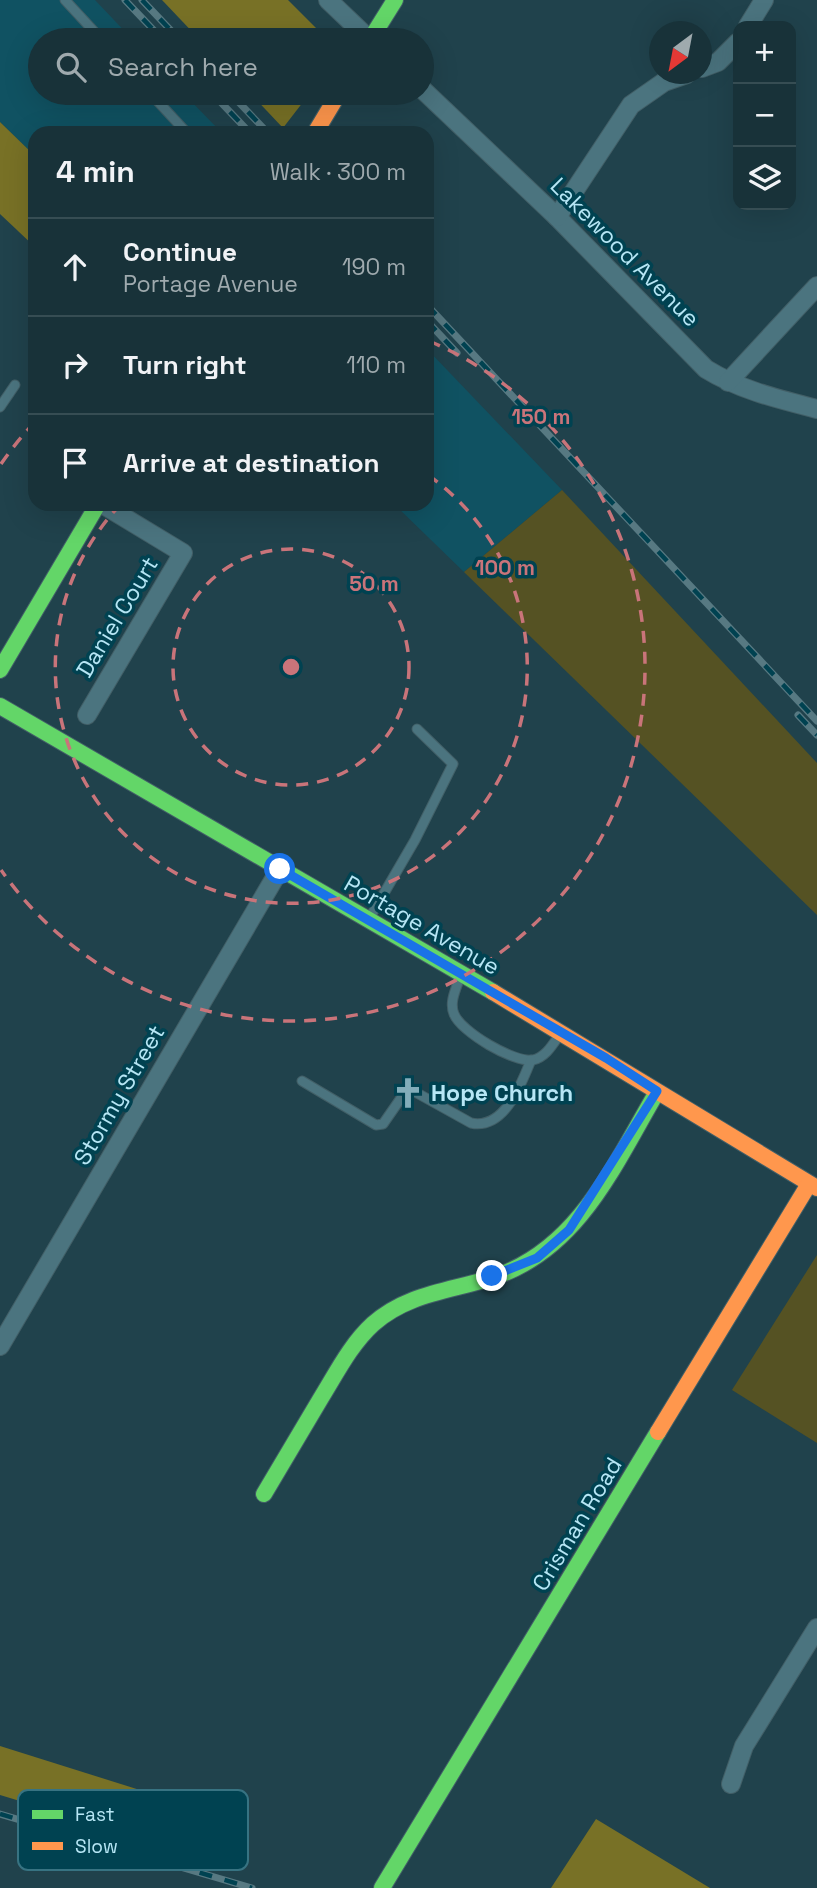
<!DOCTYPE html>
<meta charset="utf-8">
<style>
:root{--surface:#183239;--page:#253e44;--text:#f1f3f6;--muted:#9faaae;--line:#364d53}
body{margin:0;font-family:"Space Grotesk",sans-serif;background:var(--page);color:var(--text)}
.controls{position:absolute;right:21px;top:21px;display:grid;overflow:hidden;border-radius:14px;box-shadow:0 7px 28px #0002}
.controls button{width:63px;height:63px;display:grid;place-items:center;padding:0;border:0;border-bottom:2px solid var(--line);background:var(--surface);color:var(--text);font:35px sans-serif}
.compass{position:absolute;left:649px;top:21px;width:63px;height:63px;border-radius:50%;background:var(--surface);box-shadow:0 7px 28px #0002;rotate:212deg}
.stop{position:absolute;width:21px;height:21px;margin:-16px;border:5px solid #1a73e8;border-radius:50%;background:#fff}
.stop.end{background:#1a73e8;border-color:#fff;box-shadow:0 2px 7px #0008}
.list{margin:0;padding:0;list-style:none}
h2{display:flex;justify-content:space-between;align-items:center;height:91px;margin:0;padding:0 28px;font-size:30px}
h2 small{font-size:23px;font-weight:400;color:var(--muted)}
.list li{display:grid;grid-template-columns:46px 1fr auto;gap:21px;align-items:center;box-sizing:border-box;height:98px;padding:0 28px;border-top:2px solid var(--line)}
.list b{display:block;font-size:26px;white-space:nowrap}
.list p{margin:0;font-size:23px;white-space:nowrap;color:var(--muted)}
.list em{font-size:23px;font-style:normal;color:var(--muted)}
.icon{flex:none;width:38px;height:38px;fill:none;stroke:currentColor;stroke-width:2;stroke-linecap:round;stroke-linejoin:round}
.map{position:relative;flex:none;width:817px;height:1888px;overflow:hidden}
.search{position:absolute;background:var(--surface);box-shadow:0 7px 28px #0002;left:28px;top:28px;width:406px;height:77px;display:flex;align-items:center;gap:18px;box-sizing:border-box;padding:0 24px;border-radius:38px;color:var(--muted);font-size:26px}
.panel{position:absolute;background:var(--surface);box-shadow:0 7px 28px #0002;left:28px;top:126px;width:406px;height:385px;border-radius:21px}
.map>svg:first-child{display:block}
</style>
<div class="map">
<svg width="817" height="1888" viewBox="0 0 817 1888">
<rect width="100%" height="100%" fill="#20424c"/>
<g fill="#105262">
<path d="M0,0h95l38,40h-93v53h143l39,40h-187v23l-35,-34z"/>
<path d="M427,349l135,141 -98,82 -70,-68h33z"/>
</g>
<g fill="#555223">
<path d="M562,490l255,273v152l-353,-343z"/>
<path d="M817,1255v188l-85,-53z"/>
</g>
<g fill="#787126">
<path d="M162,0h126l40,40h-128z"/>
<path d="M250,93h60l-27,35z"/>
<path d="M0,122l35,34v91l-35,-33z"/>
<path d="M0,1746l213,67 -24,39 -189,-57z"/>
<path d="M596,1819l114,69h-159z"/>
</g>
<g fill="none" stroke-linecap="round" stroke-linejoin="round">
<defs>
<g id="lane">
<path d="M65,0l37,40"/>
<path d="M150,93l37,40"/>
<path d="M0,407l15,-22"/>
<path d="M369,919l46,-79 38,-76 -36,-35"/>
<path d="M460,977c-4,12 -11,25 -6,37 7,18 60,49 79,46 13,-3 20,-16 27,-26"/>
<path d="M302,1081l74,44 7,-1 25,-36 63,35c33,7 50,-38 60,-63"/>
</g>
<g id="street">
<path d="M328,0l42,40"/>
<path d="M748,26l16,-26"/>
<path d="M702,68l16,-6 20,-20"/>
<path d="M422,89l135,128 149,152c34,21 72,30 111,40"/>
<path d="M557,217l74,-112 33,-23 23,-8"/>
<path d="M728,382l89,-96"/>
<path d="M87,715l96,-162 -81,-49"/>
<path d="M0,1346l280,-477"/>
<path d="M731,1784l13,-38 73,-118"/>
</g>
<g id="fast">
<path d="M370,40l25,-40"/>
<path d="M0,670l98,-166"/>
<path d="M0,706l493,286"/>
<path d="M264,1494c19,-32 38,-64 57,-96 16,-26 30,-54 52,-74 36,-32 81,-33 124,-48 83,-29 118,-113 160,-184"/>
<path d="M382,1888l276,-456"/>
</g>
<g id="slow">
<path d="M315,133l24,-40"/>
<path d="M493,992l324,196"/>
<path d="M658,1432l151,-248"/>
</g>
</defs>
<use href="#lane" stroke="#425f67" stroke-width="11"/>
<use href="#street" stroke="#425f67" stroke-width="20"/>
<use href="#fast" stroke="#425f67" stroke-width="18"/>
<use href="#slow" stroke="#425f67" stroke-width="18"/>
<use href="#lane" stroke="#4b747f" stroke-width="9"/>
<use href="#street" stroke="#4b747f" stroke-width="18"/>
<use href="#fast" stroke="#63d668" stroke-width="16"/>
<use href="#slow" stroke="#ff974d" stroke-width="16"/>
<defs>
<g id="rail">
<path d="M125,0l38,40"/>
<path d="M142,0l38,40"/>
<path d="M212,93l38,40"/>
<path d="M230,93l38,40"/>
<path d="M427,305l390,416"/>
<path d="M427,321l30,32"/>
<path d="M798,715l19,20"/>
<path d="M0,1814l252,74"/>
</g>
</defs>
<use href="#rail" stroke="#577982" stroke-width="7"/>
<use href="#rail" stroke="#004251" stroke-width="4.5" stroke-dasharray="13" stroke-linecap="butt"/>
</g>
<g fill="none" stroke-linecap="round" stroke-linejoin="round">
<path stroke="#1a73e8" stroke-width="9" d="M280,869l326,189 51,33 -88,139 -32,28 -45,18"/>
</g>
<g fill="none" stroke="#c9747a" stroke-width="3.5" stroke-dasharray="12 9">
<circle cx="291" cy="667" r="118"/>
<path d="M428 475A236 236 0 1 1 120 505"/>
<path d="M1 464A354 354 0 0 1 34 423M429 341A354 354 0 1 1 1 870"/>
</g>
<defs>
<symbol id="church-bare" viewBox="-9 -9 18 18"><path d="M-1.2-6h2.4v3.5h3.3v2.4h-3.3V6h-2.4V-.1h-3.3v-2.4h3.3Z" fill="#82adba" stroke="#004251" stroke-width="2.5" paint-order="stroke"/></symbol>
</defs>
<g fill-rule="evenodd">
<use href="#church-bare" x="386" y="1071" width="44" height="44"/>
</g>
<g text-anchor="middle" dominant-baseline="central" stroke-width="7" stroke-linejoin="round" paint-order="stroke">
<g font-size="23" fill="#b6e6f5" stroke="#004251">
<text transform="translate(625 252) rotate(45)">Lakewood Avenue</text>
<text transform="translate(117 617) rotate(-59)">Daniel Court</text>
<text transform="translate(422 925) rotate(30)">Portage Avenue</text>
<text transform="translate(119 1095) rotate(-60)">Stormy Street</text>
<text transform="translate(577 1524) rotate(-59)">Crisman Road</text>
</g>
<g font-size="23" font-weight="bold" fill="#b6e6f5" stroke="#004251" text-anchor="start">
<text x="431" y="1093">Hope Church</text>
</g>
</g>
<rect x="18" y="1790" width="230" height="80" rx="10" fill="#004251" stroke="#377382" stroke-width="2"/>
<rect x="32" y="1810" width="31" height="9" fill="#63d668"/>
<rect x="32" y="1842" width="31" height="8" fill="#ff974d"/>
<g font-size="19" fill="#b6e6f5">
<text x="75" y="1821">Fast</text>
<text x="75" y="1853">Slow</text>
</g>
<circle cx="291" cy="667" r="10" fill="#c9747a" stroke="#004251" stroke-width="3.5"/>
<g font-size="21" text-anchor="middle" font-weight="bold" fill="#c9747a" stroke="#004251" stroke-width="7" stroke-linejoin="round" paint-order="stroke">
<text x="541" y="424">150 m</text>
<text x="505" y="575">100 m</text>
<text x="374" y="591">50 m</text>
</g>
</svg>
<div class="controls">
<button>+</button>
<button>−</button>
<button><svg class="icon" aria-label="layers" viewBox="0 0 24 24"><path d="M12 4l9 5-9 5-9-5zM3 14l9 5 9-5"/></svg></button>
</div>
<svg class="compass" viewBox="-18 -18 36 36"><path d="M0-13l5 13h-10z" fill="#e53935"/><path d="M0 13l5-13h-10z" fill="#9faaae"/></svg>
<div class="stop" style="left:280px;top:869px"></div>
<div class="stop end" style="left:492px;top:1276px"></div>
<div class="search"><svg class="icon" aria-label="search" viewBox="0 0 24 24"><circle cx="10" cy="10" r="6"/><path d="M15 15l6 6"/></svg>Search here</div>
<section class="panel">
<h2>4 min<small>Walk · 300 m</small></h2>
<ul class="list">
<li><svg class="icon" aria-label="ahead" viewBox="0 0 24 24"><path d="M12 20V5M6 11l6-6 6 6"/></svg><div><b>Continue</b><p>Portage Avenue</p></div><em>190 m</em></li>
<li><svg class="icon" aria-label="right" viewBox="0 0 24 24"><path d="M7 20v-9h11M14 6l5 5-5 5"/></svg><div><b>Turn right</b></div><em>110 m</em></li>
<li><svg class="icon" aria-label="arrive" viewBox="0 0 24 24"><path d="M6 21V4h12l-3 4 3 4H6"/></svg><div><b>Arrive at destination</b></div></li>
</ul>
</section>
</div>
